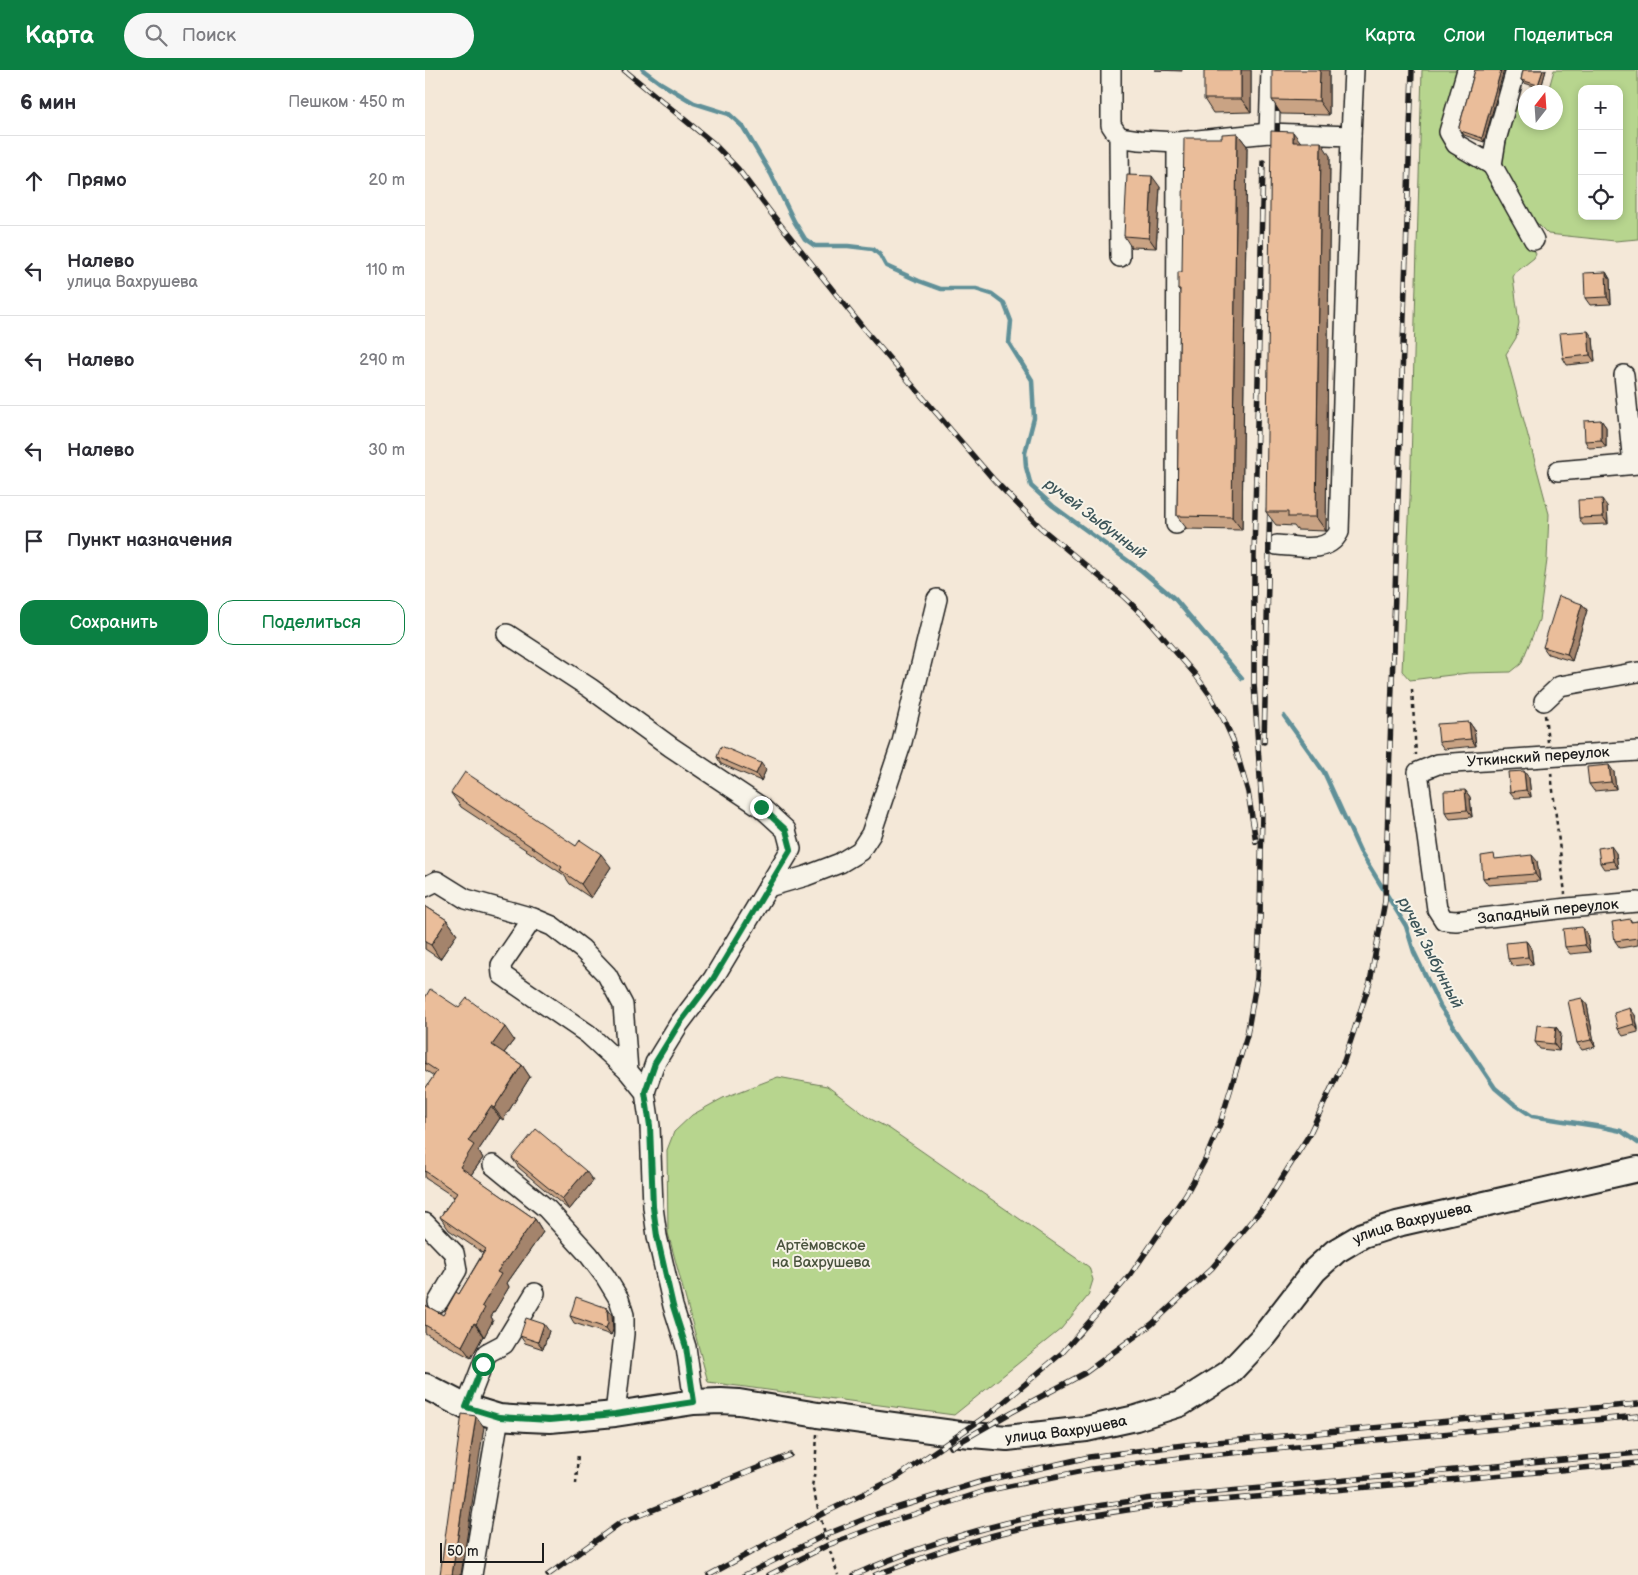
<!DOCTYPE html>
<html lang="ru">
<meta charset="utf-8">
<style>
:root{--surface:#fff;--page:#f7f7f7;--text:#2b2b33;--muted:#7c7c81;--line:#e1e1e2;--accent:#0b8043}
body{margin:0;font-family:"Balsamiq Sans",sans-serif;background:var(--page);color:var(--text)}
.controls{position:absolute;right:15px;top:15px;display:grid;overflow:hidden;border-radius:10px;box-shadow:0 2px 8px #0003}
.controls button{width:45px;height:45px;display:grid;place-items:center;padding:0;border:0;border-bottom:1px solid var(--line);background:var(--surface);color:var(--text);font:25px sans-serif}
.compass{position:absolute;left:1093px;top:15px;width:45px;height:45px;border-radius:50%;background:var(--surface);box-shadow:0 2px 8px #0003;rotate:17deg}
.scale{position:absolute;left:15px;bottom:12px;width:104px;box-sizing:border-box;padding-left:5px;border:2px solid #1c1c1c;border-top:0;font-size:14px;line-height:18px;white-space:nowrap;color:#1c1c1c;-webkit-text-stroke:4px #f7f3e8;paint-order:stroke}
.stop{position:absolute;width:15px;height:15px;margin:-11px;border:4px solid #0b8043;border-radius:50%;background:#fff}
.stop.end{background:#0b8043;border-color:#fff;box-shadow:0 1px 5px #0008}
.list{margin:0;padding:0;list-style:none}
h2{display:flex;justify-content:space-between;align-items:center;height:65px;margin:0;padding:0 20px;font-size:21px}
h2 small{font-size:16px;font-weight:400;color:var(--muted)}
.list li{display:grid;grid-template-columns:32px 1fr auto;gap:15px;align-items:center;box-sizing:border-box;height:90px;padding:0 20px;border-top:1px solid var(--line)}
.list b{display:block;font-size:19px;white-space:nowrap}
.list p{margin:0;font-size:16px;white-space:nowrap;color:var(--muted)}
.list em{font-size:16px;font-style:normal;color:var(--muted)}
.actions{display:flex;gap:10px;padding:15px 20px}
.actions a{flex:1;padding:11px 0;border:1px solid var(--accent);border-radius:15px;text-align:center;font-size:18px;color:var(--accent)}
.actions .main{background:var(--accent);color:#fff}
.icon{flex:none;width:28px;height:28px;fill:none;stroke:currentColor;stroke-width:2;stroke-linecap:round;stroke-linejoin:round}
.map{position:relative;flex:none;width:1213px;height:1505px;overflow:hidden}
header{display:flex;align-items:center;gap:30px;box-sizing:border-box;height:70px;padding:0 25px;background:var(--accent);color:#fff}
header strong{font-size:24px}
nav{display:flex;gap:28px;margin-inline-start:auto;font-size:18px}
.search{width:350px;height:45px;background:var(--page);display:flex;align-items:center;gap:12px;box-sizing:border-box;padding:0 18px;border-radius:28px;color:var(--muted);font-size:19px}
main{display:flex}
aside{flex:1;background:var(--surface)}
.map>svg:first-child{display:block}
</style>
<header>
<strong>Карта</strong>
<div class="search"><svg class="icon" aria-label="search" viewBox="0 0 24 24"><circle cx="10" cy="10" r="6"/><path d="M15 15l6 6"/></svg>Поиск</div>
<nav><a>Карта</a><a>Слои</a><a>Поделиться</a></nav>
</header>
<main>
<aside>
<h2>6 мин<small>Пешком · 450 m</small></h2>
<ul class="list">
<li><svg class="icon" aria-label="ahead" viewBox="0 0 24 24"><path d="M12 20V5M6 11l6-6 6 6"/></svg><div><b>Прямо</b></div><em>20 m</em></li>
<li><svg class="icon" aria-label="left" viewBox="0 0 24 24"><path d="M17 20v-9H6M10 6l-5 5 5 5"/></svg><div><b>Налево</b><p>улица Вахрушева</p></div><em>110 m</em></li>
<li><svg class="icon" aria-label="left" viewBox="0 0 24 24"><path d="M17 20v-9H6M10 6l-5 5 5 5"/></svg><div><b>Налево</b></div><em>290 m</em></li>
<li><svg class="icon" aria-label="left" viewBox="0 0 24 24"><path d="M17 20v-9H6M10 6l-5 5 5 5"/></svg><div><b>Налево</b></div><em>30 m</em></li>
<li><svg class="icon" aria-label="arrive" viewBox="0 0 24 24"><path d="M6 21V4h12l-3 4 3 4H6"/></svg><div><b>Пункт назначения</b></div></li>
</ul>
<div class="actions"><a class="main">Сохранить</a><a>Поделиться</a></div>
</aside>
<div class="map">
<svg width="1213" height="1505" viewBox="0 0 1213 1505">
<rect width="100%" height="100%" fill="#f4e8d8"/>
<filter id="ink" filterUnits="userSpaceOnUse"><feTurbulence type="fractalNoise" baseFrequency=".02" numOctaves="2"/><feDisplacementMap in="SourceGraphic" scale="10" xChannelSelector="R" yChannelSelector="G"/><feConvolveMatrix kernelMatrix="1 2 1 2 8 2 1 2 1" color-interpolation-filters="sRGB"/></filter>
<g filter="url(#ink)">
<g fill="#b7d58e" stroke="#6a7855" fill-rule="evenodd">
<path d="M997,0h37l-16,51 64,78 29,55 -2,4 -19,15 -2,4 6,46 -3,15 -10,16 43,160 -2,46 -8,60 -18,44 -10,8 -43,1 -58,7 -8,-9 8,-173z"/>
<path d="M1129,0h84v169l-23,2 -67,-7 -17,-17 -18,-30 -11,-25 11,-54 12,-6v20h30v-30h-11l5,-4zM1157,19h37v127h-37z"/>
<path d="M353,1007l49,9 42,32 21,11 199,138 4,13 -5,16 -27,33 -107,86 -246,-33 -40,-149 -1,-83 7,-18 18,-17 31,-17z"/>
</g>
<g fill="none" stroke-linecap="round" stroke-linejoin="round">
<g stroke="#609098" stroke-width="4.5">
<path d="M218,0l16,12 35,21 35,11 14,13 28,47 23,47 11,18 10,7h33l25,3 7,6 6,11 33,15 22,8h35l16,5 12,9 7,18 -2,22 23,37 2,38 -9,35 1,14 5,19 22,20 89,65 33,28 67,79"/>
<path d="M859,646l40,56 36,79 46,75 8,26 26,54 55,82 19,16 18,12 70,11 19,4 17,12"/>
</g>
<defs>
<g id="minor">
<path d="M686,0v55l8,12 1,120"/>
<path d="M1042,0l-18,62 7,12 36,21 4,-25 20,-70"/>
<path d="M844,63l2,-63"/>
<path d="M926,66l3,-66"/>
<path d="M694,67l20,3 38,2 92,-9 82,3 -12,396c-12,23 -41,14 -62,13"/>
<path d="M1067,95l42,75"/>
<path d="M1199,305l9,89"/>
<path d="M1133,401l80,-7"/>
<path d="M751,454l1,-382"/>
<path d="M82,564l83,54 81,59 90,60 25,23 5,19 -78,130 -34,45 -24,39 -10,29"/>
<path d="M1119,631l16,-15 78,-14"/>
<path id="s1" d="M1213,681l-200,13 -20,8 19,137 7,11 12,1 111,-13 71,-6"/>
<path d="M0,817l12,-6 29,18 67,19 19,8 30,23 25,26 16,30 5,66 17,21 5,34 3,81 4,29 16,70 13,41 8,55"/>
<path d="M343,817l38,-11 34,-13 20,-12 11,-17 31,-92 35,-143"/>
<path d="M108,848l-32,47 1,10 86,59 40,37"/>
<path d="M68,1095l54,44 42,46 16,21 14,23 5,16v19l-9,80"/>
<path d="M0,1153l29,30 3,17 -19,32"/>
<path d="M41,1337l21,-54 17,-9 31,-51"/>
<path d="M47,1505l27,-158"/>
</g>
<g id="major">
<path id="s2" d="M0,1316l41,21 33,10 28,2 23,1 65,-6 79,-12 27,-1 18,1 79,13 142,19 47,4 79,-9 50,-11 44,-14 49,-31 34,-36 52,-67 21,-19 27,-16 34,-11 241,-55"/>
</g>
</defs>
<use href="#minor" stroke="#1c1c1c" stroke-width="22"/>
<use href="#major" stroke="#1c1c1c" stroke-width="28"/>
<g stroke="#1c1c1c" stroke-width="2.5" stroke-dasharray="4 4" stroke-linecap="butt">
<path d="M987,619l4,66"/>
<path d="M1120,645l3,27"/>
<path d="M1126,703l14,121"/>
<path d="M392,1364l-2,37 -3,15 16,59 10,30"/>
<path d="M151,1414l2,-31"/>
</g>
<use href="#minor" stroke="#f7f3e8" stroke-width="19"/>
<use href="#major" stroke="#f7f3e8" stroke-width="24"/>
<defs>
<g id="rail">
<path d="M199,0l89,73 25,26 33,44 93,116 130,151 47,48 83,69 23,22 47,54 16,22 14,25 9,20 15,52 8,50"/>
<path d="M852,75l1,-75"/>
<path d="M839,672l6,-240"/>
<path d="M526,1377l61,-35 73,-39 67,-49 60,-56 53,-63 44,-70 35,-74 26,-79 15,-81 27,-831"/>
<path d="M123,1505l72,-52 170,-68"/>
<path d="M284,1505l111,-60 76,-37 96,-66 71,-60 68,-78 55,-80 19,-34 15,-36 27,-89 10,-57 3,-61 2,-108 -8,-126v-126l9,-395"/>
<path d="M320,1505l80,-40 52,-21 106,-33 106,-24 95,-12 454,-41"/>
<path d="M344,1505l59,-30 53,-20 104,-34 107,-22 96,-12 450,-41"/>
<path d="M429,1505c49,-22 100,-39 152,-52 48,-12 98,-18 147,-25l485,-45"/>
<path d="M450,1505c44,-16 89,-33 135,-44 48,-11 96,-18 144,-25l484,-43"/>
</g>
</defs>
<use href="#rail" stroke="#1c1c1c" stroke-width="5.5"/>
<use href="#rail" stroke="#f7f3e8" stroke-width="4" stroke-dasharray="11" stroke-linecap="butt"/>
</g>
<g fill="#c9a384" stroke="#1c1c1c">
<path d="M730,0h27v1z"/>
<path d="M826,0v42l-38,1 -9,-14z"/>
<path d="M904,0v45l-48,-1 -9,-14z"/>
<path d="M1050,0l9,72 -20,-7 -5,-8z"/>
<path d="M1098,0h23l-5,18 -17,-5 -3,-3z"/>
<path d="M812,63l10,13 -5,384 -55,-1 -10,-13 3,-225 -2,-2 4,-17 40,-134z"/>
<path d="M875,72l30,14 -4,375 -29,-1 -3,-4 -18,-1 -10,-13z"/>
<path d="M735,117l-4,61 -25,-1 -7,-11z"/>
<path d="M1181,202l4,7 1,25 -21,1 -5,-7z"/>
<path d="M1168,268l2,24 -28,3 -4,-7z"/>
<path d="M1176,350l5,7v20l-17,1 -4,-7z"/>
<path d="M1182,436l1,18 -25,1 -4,-7z"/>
<path d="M1157,534l5,6 -15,51 -24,-7 -5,-7z"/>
<path d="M1044,652l5,7 2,17 -32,3 -5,-7z"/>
<path d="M292,687l49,13 -5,11 -40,-17z"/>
<path d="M1189,702l2,17 -22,2 -5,-7z"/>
<path d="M1104,708l2,19 -16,1 -5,-6z"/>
<path d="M1040,720l5,7 2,20 -22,2 -5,-7z"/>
<path d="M26,723l125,53 35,21 -20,31 -21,-14 -6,-9 -103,-68z"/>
<path d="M1191,783l2,15 -14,1 -4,-6z"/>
<path d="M1072,789l40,2 3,20 -52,4 -5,-7z"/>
<path d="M0,836l22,14 10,14 -17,25 -15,-10z"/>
<path d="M1205,849l2,3 6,-1v24l-18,3 -5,-7z"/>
<path d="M1162,864l3,18 -20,2 -5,-7z"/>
<path d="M1101,871l5,7 2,16 -20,2 -5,-7z"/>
<path d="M0,928l89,42 -10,13 18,12 8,12 -27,43 -3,-2 -22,33 5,7 -12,17 64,44 8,13 -36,51 2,4 -18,30 2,3 -9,17 -1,-1 -12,22 -46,-25v-28l18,10 16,-21 24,-41 -34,-23 -9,-13 14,-20 -29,-19v-89l9,-13 -9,-6z"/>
<path d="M1162,935l8,42 -13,3 -5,-7z"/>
<path d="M1210,945l3,12v5l-15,4 -5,-7z"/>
<path d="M1131,957l5,7 -2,17 -19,-2 -5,-7z"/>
<path d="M87,1088l81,23 -24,29 -50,-42z"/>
<path d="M182,1238l5,7 1,15 -2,5 -37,-12 -4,-7z"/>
<path d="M124,1261l-6,18 -18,-6 -5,-7z"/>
</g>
<g fill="#a4846c" stroke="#1c1c1c">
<path d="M816,0h10v42l-10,-13z"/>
<path d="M895,0h9v45l-10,-14z"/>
<path d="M1076,0h3l-20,72 -2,-4z"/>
<path d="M1118,0h3l-5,18 -3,-3z"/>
<path d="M868,62l10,13 -10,-3z"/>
<path d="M812,63l10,13 -5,384 -10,-13z"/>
<path d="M896,72l9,14 -4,375 -10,-14z"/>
<path d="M727,106l8,11 -4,61 -7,-10z"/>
<path d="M1181,202l4,7 1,25 -4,-7z"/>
<path d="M1163,261l5,7 2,24 -5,-7z"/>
<path d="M1176,350l5,7v20l-5,-7z"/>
<path d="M1177,429l5,7 1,18 -5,-7z"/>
<path d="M1157,534l5,6 -15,51 -5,-7z"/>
<path d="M1044,652l5,7 2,17 -5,-7z"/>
<path d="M336,693l5,7 -5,11 -5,-7z"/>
<path d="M1184,695l5,7 2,17 -5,-7z"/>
<path d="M1099,701l5,7 2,19 -5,-7z"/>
<path d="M1040,720l5,7 2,20 -5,-7z"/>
<path d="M1186,776l5,7 2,15 -5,-7z"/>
<path d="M176,784l10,13 -20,31 -10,-14z"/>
<path d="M1107,785l5,6 3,20 -5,-7z"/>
<path d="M22,850l10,14 -17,25 -9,-14z"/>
<path d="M1157,857l5,7 3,18 -5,-7z"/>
<path d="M1101,871l5,7 2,16 -5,-7z"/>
<path d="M1157,928l5,7 8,42 -4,-7z"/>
<path d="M1205,938l5,7 3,15 -4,-6z"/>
<path d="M80,957l9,13 -14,18 -8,-13z"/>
<path d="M1131,957l5,7 -2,17 -5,-7z"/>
<path d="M97,995l8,12 -27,43 -9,-12z"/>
<path d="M66,1036l9,12 -22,33 5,7 -15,21 -8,-12 8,-26z"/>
<path d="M161,1101l7,10 -24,29 -7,-11z"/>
<path d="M110,1149l8,13 -36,51 2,4 -18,30 2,3 -9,17 -8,-13 6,-18 15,-34z"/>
<path d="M182,1238l5,7 1,15 -2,5 -5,-7z"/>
<path d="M49,1253l9,13 -12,22 -9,-12z"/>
<path d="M119,1254l5,7 -6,18 -5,-7z"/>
<path d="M51,1346l8,11 -23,148h-9z"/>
</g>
<g fill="#eabd9a" stroke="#1c1c1c">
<rect x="779" y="0" width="37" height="29"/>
<path d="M847,0h48l-1,31 -47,-1z"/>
<path d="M1050,0h26l-19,68 -21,-7 -2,-4z"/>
<path d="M1098,0h20l-5,15 -17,-5z"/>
<path d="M846,61l22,1v10h28l-5,375h-28v-5h-22z"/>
<path d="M812,63l-5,384 -55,-1 3,-227h-2v-17h4l2,-134h38v-4z"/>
<path d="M702,105l25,1 -3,62 -25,-2z"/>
<path d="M1181,202l1,25 -22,1 -1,-25z"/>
<path d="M1163,261l2,24 -27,3 -3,-25z"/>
<path d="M1176,350v20l-16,1 -1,-20z"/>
<path d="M1177,429l1,18 -24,1 -1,-18z"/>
<path d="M1134,526l23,8 -15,50 -24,-7z"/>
<path d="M1044,652l2,17 -32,3 -2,-18z"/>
<path d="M296,676l40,17 -5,11 -39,-17z"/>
<path d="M1184,695l2,17 -22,2 -2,-17z"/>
<path d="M1099,701l2,19 -16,2 -2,-20z"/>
<path d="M40,702l111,74 4,-6 21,14 -20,30 -21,-14 2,-3 -111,-74z"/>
<path d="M1040,720l2,20 -22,2 -1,-21z"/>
<path d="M1186,776l2,15 -13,2 -2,-15z"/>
<path d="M1069,784l1,5 37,-4 3,19 -52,4 -2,-22z"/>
<path d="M0,836l22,14 -16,25 -6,-3z"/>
<path d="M1205,849l1,3 7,-1v17l-23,3 -3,-19z"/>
<path d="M1157,857l3,18 -20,2 -2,-18z"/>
<path d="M1101,871l2,16 -20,2 -2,-16z"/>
<path d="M5,919l29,19 8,-10 38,29 -13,18 30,20 -28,43 -3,-2 -23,35 6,4 -14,22 75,52 -38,53 4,2 -19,32 3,2 -9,16 -2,-1 -12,23 -37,-21v-20l18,10 13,-23 3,2 27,-45 -46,-32 17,-24 -32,-22v-82l12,-18 -12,-8v-65z"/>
<path d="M1157,928l9,42 -14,3 -9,-42z"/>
<path d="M1205,938l4,16 -16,5 -4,-16z"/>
<path d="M1112,955l19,2 -2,17 -19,-2z"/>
<path d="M111,1059l50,42 -24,28 -50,-41z"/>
<path d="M151,1227l31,11 1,15 -2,5 -36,-12z"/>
<path d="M101,1248l18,6 -6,18 -18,-6z"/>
<path d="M37,1344l14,2 -24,159h-12z"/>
</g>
</g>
<g fill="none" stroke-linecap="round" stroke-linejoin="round" filter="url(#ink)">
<path stroke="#0b8043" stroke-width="6" d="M58,1294l-17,43 33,10 51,3 65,-6 79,-12 -8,-55 -13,-41 -16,-70 -4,-29 -3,-81 -5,-34 10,-29 24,-39 34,-45 78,-130 -5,-19 -25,-23"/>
</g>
<g text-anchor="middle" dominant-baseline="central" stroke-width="4" stroke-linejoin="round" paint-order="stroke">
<g font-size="15" fill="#1c1c1c" stroke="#f7f3e8">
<text transform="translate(1113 687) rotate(-4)">Уткинский переулок</text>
<text stroke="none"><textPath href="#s1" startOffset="478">Западный переулок</textPath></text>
<text stroke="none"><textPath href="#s2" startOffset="1072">улица Вахрушева</textPath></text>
<text stroke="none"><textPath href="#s2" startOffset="652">улица Вахрушева</textPath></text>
</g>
<g font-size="15" fill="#4a543e" stroke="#f7f3e8">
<text x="396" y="1175">Артёмовское<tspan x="396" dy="17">на Вахрушева</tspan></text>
</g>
<g font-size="16" font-style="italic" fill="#3e565a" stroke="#f7f3e8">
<text transform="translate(670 449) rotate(37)">ручей Зыбунный</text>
<text transform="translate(1005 883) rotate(63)">ручей Зыбунный</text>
</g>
</g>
</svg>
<div class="controls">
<button>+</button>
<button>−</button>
<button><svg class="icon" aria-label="locate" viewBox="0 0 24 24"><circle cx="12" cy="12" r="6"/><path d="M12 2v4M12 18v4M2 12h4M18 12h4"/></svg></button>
</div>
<svg class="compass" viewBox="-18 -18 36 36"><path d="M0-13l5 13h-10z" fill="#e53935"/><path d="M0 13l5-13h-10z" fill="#7c7c81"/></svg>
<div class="scale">50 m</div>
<div class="stop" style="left:58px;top:1294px"></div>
<div class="stop end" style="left:336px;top:737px"></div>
</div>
</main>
